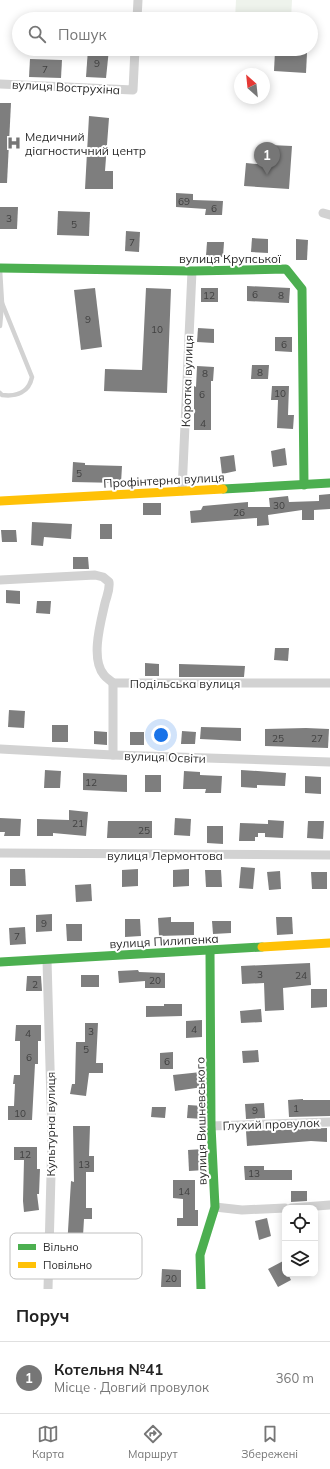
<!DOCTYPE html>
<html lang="uk">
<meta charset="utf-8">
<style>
:root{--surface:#fff;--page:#f2f2f2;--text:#222;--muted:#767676;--line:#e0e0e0;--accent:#767676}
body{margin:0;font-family:Mulish,sans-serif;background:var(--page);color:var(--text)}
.controls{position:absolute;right:12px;bottom:12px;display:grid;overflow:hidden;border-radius:8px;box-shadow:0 2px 10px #0003}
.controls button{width:36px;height:36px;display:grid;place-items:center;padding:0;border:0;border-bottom:1px solid var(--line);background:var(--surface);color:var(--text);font:20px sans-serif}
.compass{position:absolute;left:234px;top:68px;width:36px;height:36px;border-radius:50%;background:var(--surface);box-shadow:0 2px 10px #0003;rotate:333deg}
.you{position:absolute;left:161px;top:735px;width:14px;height:14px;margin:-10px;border:3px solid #fff;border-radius:50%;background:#1a73e8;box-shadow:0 0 0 6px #1a73e833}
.badge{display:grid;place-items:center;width:26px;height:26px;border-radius:50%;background:var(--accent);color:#fff;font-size:13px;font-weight:700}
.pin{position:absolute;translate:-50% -33px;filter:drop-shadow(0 1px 2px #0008)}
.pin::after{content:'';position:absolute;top:21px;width:14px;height:12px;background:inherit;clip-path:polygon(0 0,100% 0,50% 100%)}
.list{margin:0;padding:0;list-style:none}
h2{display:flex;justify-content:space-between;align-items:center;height:52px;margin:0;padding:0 16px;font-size:17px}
h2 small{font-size:13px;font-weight:400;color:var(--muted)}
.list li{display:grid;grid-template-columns:26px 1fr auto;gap:12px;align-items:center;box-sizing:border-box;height:72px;padding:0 16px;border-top:1px solid var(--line)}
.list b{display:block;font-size:15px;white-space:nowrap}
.list p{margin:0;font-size:13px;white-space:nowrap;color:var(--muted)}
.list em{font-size:13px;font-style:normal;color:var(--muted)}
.icon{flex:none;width:22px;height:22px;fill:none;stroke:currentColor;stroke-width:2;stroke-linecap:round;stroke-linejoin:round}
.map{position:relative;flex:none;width:330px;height:1289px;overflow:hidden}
.search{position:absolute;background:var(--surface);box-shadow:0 2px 10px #0003;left:12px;right:12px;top:12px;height:44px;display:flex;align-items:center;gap:10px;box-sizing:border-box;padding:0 14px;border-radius:22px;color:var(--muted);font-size:15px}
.sheet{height:124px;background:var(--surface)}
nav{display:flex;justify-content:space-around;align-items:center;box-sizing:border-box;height:56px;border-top:1px solid var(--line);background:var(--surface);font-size:11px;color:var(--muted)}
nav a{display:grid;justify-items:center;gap:2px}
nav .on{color:var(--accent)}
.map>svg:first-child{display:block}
</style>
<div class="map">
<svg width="330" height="1289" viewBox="0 0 330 1289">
<rect width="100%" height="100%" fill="#fff"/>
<path fill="#eef3ec" d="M236,0h56l-1,19h-56z"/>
<g fill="#7e7e7e">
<path d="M88,49h21l-3,29 -20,-1z"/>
<path d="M275,51l32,2 -1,20 -32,-2z"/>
<path d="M30,59l32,1 -1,18 -32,-1z"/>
<path d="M0,103h11l-4,80h-7z"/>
<path d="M89,116l20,2 -4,53h8v18h-28z"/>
<path d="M270,145l22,1 -3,43 -45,-3 2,-23 22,2z"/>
<path d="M176,193l17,1v6l30,1 -1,14h-17l1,-6 -30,-2z"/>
<path d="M0,207h18l-1,22h-17z"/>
<path d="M58,211l32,1 -1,24 -32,-1z"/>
<path d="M126,231l14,1 -1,20 -14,-1z"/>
<path d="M252,238l16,1v14l-17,-1z"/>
<path d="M296,239l12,1 -1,20h-11z"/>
<path d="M207,242h17l-1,15 -17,-1z"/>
<path d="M247,286l43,2 -1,15 -42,-2z"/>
<path d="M95,288l7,59 -21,3 -7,-60z"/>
<path d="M146,288l25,1 -4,104 -63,-2 1,-22 37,1z"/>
<rect x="201" y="288" width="17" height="14"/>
<path d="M198,328l16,1v14l-17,-1z"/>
<path d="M275,337h17v15l-17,-1z"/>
<path d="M252,365h17l-1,14h-17z"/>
<path d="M197,366l17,1 -1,14h-2v49h-17v-44l2,1z"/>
<path d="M272,386h17l-1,29h6l-1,14 -16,-1 1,-28h-7z"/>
<path d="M285,448l2,17 -14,2 -2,-16z"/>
<path d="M234,455l2,16 -14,3 -2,-17z"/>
<path d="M73,462l12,1v2l37,1 -1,17 -49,-1z"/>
<path d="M330,494v15l-16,1v10h-12v-10l-34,5 1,10 -12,1v-8l-66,5 -1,-12 11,-1 2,-4 45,-4v5h22l-1,-9 19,-2 1,6 30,-1v-6z"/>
<rect x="143" y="503" width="18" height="12"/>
<path d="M32,522l40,2 -1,15 -27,-2 -1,9 -12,-1z"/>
<rect x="100" y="524" width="12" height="15"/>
<path d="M1,530h15l1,12h-15z"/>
<path d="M73,557h15l1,12h-16z"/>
<path d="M6,590l14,1v13l-14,-1z"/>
<path d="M37,601h14l-1,13 -14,-1z"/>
<path d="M275,648h14l-1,13 -14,-1z"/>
<path d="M145,663l14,1v12h-14z"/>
<path d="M179,664l66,2 -1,11h-65z"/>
<path d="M9,710l16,1 -1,17 -16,-1z"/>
<rect x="52" y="725" width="16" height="17"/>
<path d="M201,727l40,1v13l-41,-2z"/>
<path d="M306,728l23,1 -1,19 -63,-2v-17z"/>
<path d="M94,731l13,1v13l-13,-1z"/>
<path d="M182,731l14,1 -1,12h-14z"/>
<rect x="130" y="732" width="14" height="13"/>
<path d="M45,770l16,1 -1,17h-16z"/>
<path d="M241,770l45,3 -1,13 -28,-1v3l-16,-1z"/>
<path d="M184,771l16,1v3l22,1 -1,17h-16l1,-4h-23z"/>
<path d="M83,773l44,2v17l-44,-2z"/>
<rect x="145" y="775" width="16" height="17"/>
<path d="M305,776l16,1v17l-16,-1z"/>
<path d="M69,810l19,2 -2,24 -33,-3v3h-16v-17l32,1z"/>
<path d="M0,818l21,1 -1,17h-16l1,-4h-5z"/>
<path d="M175,818l16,1 -1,17 -16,-1z"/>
<path d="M268,820l16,1 -1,17 -18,-1v-4h-7v4h-3v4h-16l1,-18 28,1z"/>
<path d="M108,821h44v17h-45z"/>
<path d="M308,821h16l-1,18 -16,-1z"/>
<path d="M207,826h16v18l-16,-1z"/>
<path d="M241,867l14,1 -2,21 -14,-1z"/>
<path d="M10,869h15l1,17h-16z"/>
<path d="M138,869v17l-16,1v-17z"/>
<path d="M189,869v17l-16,1v-17z"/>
<path d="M205,870h16l1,17h-16z"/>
<path d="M280,871l1,18 -12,1 -2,-18z"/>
<path d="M311,872h16v17h-15z"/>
<path d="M91,884l1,17 -16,1 -1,-17z"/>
<path d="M52,914v17l-16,1v-17z"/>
<path d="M171,917v5h23v13l-35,1 -1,-18z"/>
<path d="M276,917h16l1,17 -16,1z"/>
<path d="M125,919h15l1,17 -16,1z"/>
<path d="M212,921h19v12l-18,1z"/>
<path d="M66,924h16v17h-15z"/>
<path d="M25,927l1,17 -16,1 -1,-17z"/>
<path d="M310,963l1,22 -28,3 1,22 -19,1 -1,-28 -22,1 -1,-18z"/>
<path d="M138,970l1,2 26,1v15h-20v-7l-26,2 -1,-12z"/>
<rect x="81" y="975" width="18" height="12"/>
<path d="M27,976h14l1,15h-16z"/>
<path d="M311,989h16v18l-16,1z"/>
<path d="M164,1004h18v12l-36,1v-11h18z"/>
<path d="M261,1009l1,13 -21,1 -1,-12z"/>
<path d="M202,1020v17l-16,1v-17z"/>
<path d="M85,1023h13l-2,40h7v10h-14l-3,23 -16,-2 2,-10h3l1,-42h9z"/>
<path d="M16,1025h25v16h-3v23h-3l-3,56h-24v-14h6l1,-22h-2l1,-9h6v-34h-5z"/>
<path d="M258,1050l1,12 -16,1 -1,-12z"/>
<path d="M173,1052v17h-13v-16z"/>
<path d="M201,1072l2,15 -28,4 -2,-16z"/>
<path d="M303,1099v1h27v16l-41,1 -1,-17z"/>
<path d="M264,1103l1,15 -19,1 -1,-15z"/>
<path d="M188,1105l15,1v13l-16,-1z"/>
<path d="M152,1107h14l-1,11 -14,-1z"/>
<path d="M73,1126h17l-1,30h5v16h-8v36h6v11h-8l-2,34 8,1 -1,11 -23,-1 5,-83 3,1z"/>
<path d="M327,1128v14l-16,-1 -64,5 -1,-15z"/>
<path d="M14,1147h23v22h3l-1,25h-2l2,16 -15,2 -1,-11 1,-41h-10z"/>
<path d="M204,1149l1,21 -16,1 -1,-21z"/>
<path d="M244,1166h20v4h28v10h-47z"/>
<path d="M173,1180h22v30h3v16h-21v-8h6v-19l-10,-1z"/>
<path d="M291,1191h16v10l-16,1z"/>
<path d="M267,1218l4,18 -12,4 -4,-19z"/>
<path d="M285,1260v14h3l3,6 -13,7 -10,-18z"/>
<path d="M162,1269l19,1v17h-20z"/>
</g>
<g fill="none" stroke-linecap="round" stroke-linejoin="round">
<g stroke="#d2d2d2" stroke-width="4.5">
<path d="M0,326l2,-23 -2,-33"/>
<path d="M0,393l2,2c15,2 27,-3 30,-18l-30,-74"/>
</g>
<g stroke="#d2d2d2" stroke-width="9">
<path d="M137,19l1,-19"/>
<path d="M0,84l133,6 2,-41"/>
<path d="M323,213l7,2"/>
<path d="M182,491l10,-220"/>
<path d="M0,580l95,-5 8,2 6,5c1,8 -2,13 -4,21 -4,18 -15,56 -1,72 2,3 6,5 9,8"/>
<path d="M0,749l113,6 217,7"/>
<path d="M113,755v-72h217"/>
<path d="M0,853l330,2"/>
<path d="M47,960l5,177 -4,152"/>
<path d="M211,1126l119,-4"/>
<path d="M215,1207l27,3 43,-2"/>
<path d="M291,1208l39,-3"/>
</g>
<g stroke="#4caf50" stroke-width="9">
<path d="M0,268l192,3 94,-2 16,20 2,196"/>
<path d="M223,489l107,-6"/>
<path d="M0,962l262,-15"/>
<path d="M201,1289l-1,-34 15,-48 -4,-81 -1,-175"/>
</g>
<g stroke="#ffc107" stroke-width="9">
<path d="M0,501l223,-12"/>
<path d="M262,947l68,-4"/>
</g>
</g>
<defs>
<symbol id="hospital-bare" viewBox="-9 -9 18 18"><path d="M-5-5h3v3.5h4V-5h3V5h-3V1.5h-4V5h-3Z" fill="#767676" stroke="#fff" stroke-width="2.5" paint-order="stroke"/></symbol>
</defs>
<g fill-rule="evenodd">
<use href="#hospital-bare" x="4" y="133" width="20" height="20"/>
</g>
<g text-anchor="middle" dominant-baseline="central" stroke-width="4" stroke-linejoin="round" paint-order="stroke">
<g font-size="10" fill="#414141">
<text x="97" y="63">9</text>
<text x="45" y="69">7</text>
<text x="184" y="201">69</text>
<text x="214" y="208">6</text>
<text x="9" y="218">3</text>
<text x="74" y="224">5</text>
<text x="132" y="242">7</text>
<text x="255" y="294">6</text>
<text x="209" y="295">12</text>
<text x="281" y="295">8</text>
<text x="88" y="319">9</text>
<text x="157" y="329">10</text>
<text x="284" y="344">6</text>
<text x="260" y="372">8</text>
<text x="205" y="373">8</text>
<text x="280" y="393">10</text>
<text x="202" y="394">6</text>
<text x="203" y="423">4</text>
<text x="79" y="473">5</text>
<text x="279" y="505">30</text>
<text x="239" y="512">26</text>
<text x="278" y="738">25</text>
<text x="317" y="738">27</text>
<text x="91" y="782">12</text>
<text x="78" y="823">21</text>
<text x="144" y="830">25</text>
<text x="44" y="923">9</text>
<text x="17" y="936">7</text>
<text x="260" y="974">3</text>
<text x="301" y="975">24</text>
<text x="155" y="980">20</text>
<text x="35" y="984">2</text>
<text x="194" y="1029">4</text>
<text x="91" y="1031">3</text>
<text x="28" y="1033">4</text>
<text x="86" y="1049">5</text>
<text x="29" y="1057">6</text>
<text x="167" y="1061">6</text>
<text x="296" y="1108">1</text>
<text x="255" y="1110">9</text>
<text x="20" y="1113">10</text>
<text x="25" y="1154">12</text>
<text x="84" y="1164">13</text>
<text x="254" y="1173">13</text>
<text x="184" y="1191">14</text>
<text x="171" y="1278">20</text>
</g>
<g font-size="12" fill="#2d2d2d" stroke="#fff">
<text transform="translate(66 87) rotate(3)">вулиця Вострухіна</text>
<text x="230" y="258">вулиця Крупської</text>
<text transform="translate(187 381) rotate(-88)">Коротка вулиця</text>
<text transform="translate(164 480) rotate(-3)">Профінтерна вулиця</text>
<text x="185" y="683">Подільська вулиця</text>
<text transform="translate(165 757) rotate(2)">вулиця Освіти</text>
<text x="165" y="855">вулиця Лермонтова</text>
<text transform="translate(164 941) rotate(-3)">вулиця Пилипенка</text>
<text transform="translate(201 1121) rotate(-91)">вулиця Вишневського</text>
<text transform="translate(50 1124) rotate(-90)">Культурна вулиця</text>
<text transform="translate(271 1124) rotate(-2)">Глухий провулок</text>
</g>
<g font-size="12" fill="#2d2d2d" stroke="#fff" text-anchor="start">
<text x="25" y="136">Медичний<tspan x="25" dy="14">діагностичний центр</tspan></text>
</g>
</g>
<rect x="10" y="1233" width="132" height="46" rx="6" fill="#fff" stroke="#c0c0c0" stroke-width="1"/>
<rect x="18" y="1244" width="18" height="6" fill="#4caf50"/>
<rect x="18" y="1262" width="18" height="6" fill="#ffc107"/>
<g font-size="11" fill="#2d2d2d">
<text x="43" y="1251">Вільно</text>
<text x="43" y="1269">Повільно</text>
</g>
</svg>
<div class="controls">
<button><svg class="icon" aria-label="locate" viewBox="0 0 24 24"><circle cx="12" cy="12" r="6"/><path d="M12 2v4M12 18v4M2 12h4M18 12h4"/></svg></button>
<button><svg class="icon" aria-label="layers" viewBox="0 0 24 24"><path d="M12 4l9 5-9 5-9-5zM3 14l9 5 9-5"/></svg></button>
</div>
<svg class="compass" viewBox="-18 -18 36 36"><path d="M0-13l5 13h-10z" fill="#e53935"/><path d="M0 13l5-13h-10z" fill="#767676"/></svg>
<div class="you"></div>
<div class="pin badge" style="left:267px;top:175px">1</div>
<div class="search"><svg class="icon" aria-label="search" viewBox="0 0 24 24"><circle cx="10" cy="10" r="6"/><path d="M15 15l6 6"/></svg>Пошук</div>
</div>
<section class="sheet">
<h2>Поруч<small></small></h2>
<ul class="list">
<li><span class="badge">1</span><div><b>Котельня №41</b><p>Місце · Довгий провулок</p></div><em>360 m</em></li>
</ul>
</section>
<nav>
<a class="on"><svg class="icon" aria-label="map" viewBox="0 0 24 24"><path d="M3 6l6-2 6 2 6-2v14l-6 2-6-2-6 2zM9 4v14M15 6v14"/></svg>Карта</a>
<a><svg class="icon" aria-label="directions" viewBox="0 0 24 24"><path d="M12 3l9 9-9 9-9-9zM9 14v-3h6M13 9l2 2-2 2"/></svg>Маршрут</a>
<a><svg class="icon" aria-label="saved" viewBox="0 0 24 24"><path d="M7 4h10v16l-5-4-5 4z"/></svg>Збережені</a>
</nav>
